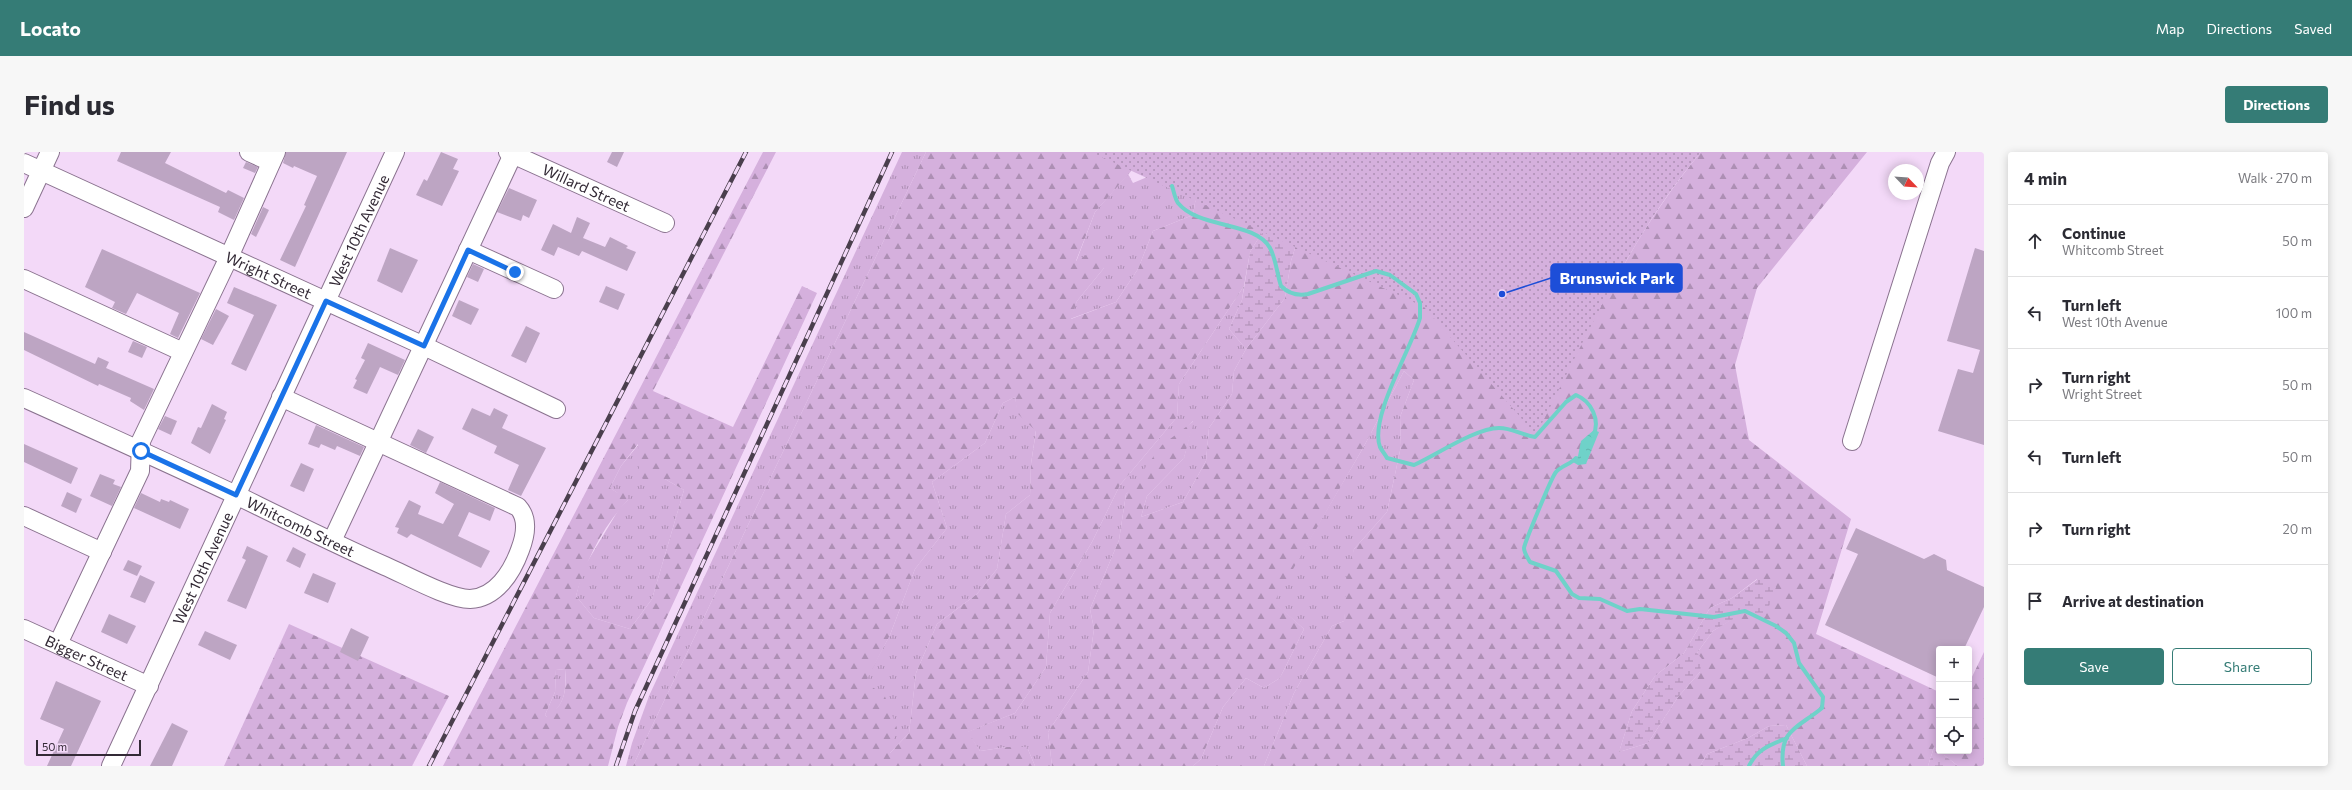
<!DOCTYPE html>
<meta charset="utf-8">
<style>
:root{--surface:#fff;--page:#f7f7f7;--text:#2b2b33;--muted:#7c7c81;--line:#e1e1e2;--accent:#357c76}
body{margin:0;font-family:Commissioner,sans-serif;background:var(--page);color:var(--text)}
.controls{position:absolute;right:12px;bottom:12px;display:grid;overflow:hidden;border-radius:4px;box-shadow:0 2px 10px #0003}
.controls button{width:36px;height:36px;display:grid;place-items:center;padding:0;border:0;border-bottom:1px solid var(--line);background:var(--surface);color:var(--text);font:20px sans-serif}
.compass{position:absolute;left:1864px;top:12px;width:36px;height:36px;border-radius:50%;background:var(--surface);box-shadow:0 2px 10px #0003;rotate:115deg}
.scale{position:absolute;left:12px;bottom:10px;width:105px;box-sizing:border-box;padding-left:4px;border:2px solid #332a36;border-top:0;font-size:11px;line-height:14px;white-space:nowrap;color:#332a36;-webkit-text-stroke:3px #f3d9f8;paint-order:stroke}
.stop{position:absolute;width:12px;height:12px;margin:-9px;border:3px solid #1a73e8;border-radius:50%;background:#fff}
.stop.end{background:#1a73e8;border-color:#fff;box-shadow:0 1px 4px #0008}
.list{margin:0;padding:0;list-style:none}
h2{display:flex;justify-content:space-between;align-items:center;height:52px;margin:0;padding:0 16px;font-size:17px}
h2 small{font-size:13px;font-weight:400;color:var(--muted)}
.list li{display:grid;grid-template-columns:26px 1fr auto;gap:12px;align-items:center;box-sizing:border-box;height:72px;padding:0 16px;border-top:1px solid var(--line)}
.list b{display:block;font-size:15px;white-space:nowrap}
.list p{margin:0;font-size:13px;white-space:nowrap;color:var(--muted)}
.list em{font-size:13px;font-style:normal;color:var(--muted)}
.actions{display:flex;gap:8px;padding:12px 16px}
.actions a{flex:1;padding:9px 0;border:1px solid var(--accent);border-radius:4px;text-align:center;font-size:14px;color:var(--accent)}
.actions .main{background:var(--accent);color:#fff}
.icon{flex:none;width:22px;height:22px;fill:none;stroke:currentColor;stroke-width:2;stroke-linecap:round;stroke-linejoin:round}
.map{position:relative;flex:none;width:1960px;height:614px;overflow:hidden;border-radius:4px}
header{display:flex;align-items:center;gap:24px;box-sizing:border-box;height:56px;padding:0 20px;background:var(--accent);color:#fff}
header strong{font-size:19px}
nav{display:flex;gap:22px;margin-inline-start:auto;font-size:14px}
.intro{display:flex;align-items:center;justify-content:space-between;box-sizing:border-box;height:96px;padding:0 24px}
h1{margin:0;font-size:28px}
.button{padding:10px 18px;border-radius:4px;background:var(--accent);color:#fff;font-size:14px;font-weight:700}
main{display:flex;gap:24px;padding:0 24px}
aside{flex:1;background:var(--surface);border-radius:4px;box-shadow:0 2px 10px #0003}
.map>svg:first-child{display:block}
</style>
<header>
<strong>Locato</strong>
<nav><a>Map</a><a>Directions</a><a>Saved</a></nav>
</header>
<div class="intro"><h1>Find us</h1><a class="button">Directions</a></div>
<main>
<div class="map">
<svg width="1960" height="614" viewBox="0 0 1960 614">
<defs>
<pattern id="grass-tufts" width="24" height="20" patternUnits="userSpaceOnUse"><rect width="24" height="20" fill="#d5b0dd"/><path d="M3 7l-1-3M5 7V3M7 7l1-3M15 17l-1-3M17 17v-4M19 17l1-3" fill="none" stroke="#ad8fb4"/></pattern>
<pattern id="forest-firs" width="22" height="20" patternUnits="userSpaceOnUse"><rect width="22" height="20" fill="#d5b0dd"/><path d="M5 1l3.5 6h-7zM16 11l3.5 6h-7z" fill="#ad8fb4"/></pattern>
<pattern id="wetland-marsh" width="20" height="14" patternUnits="userSpaceOnUse"><rect width="20" height="14" fill="#d5b0dd"/><path d="M1 5h8M5 5V1M11 12h8M15 12V8" fill="none" stroke="#ad8fb4"/></pattern>
<pattern id="park-dots" width="8" height="8" patternUnits="userSpaceOnUse"><rect width="8" height="8" fill="#d5b0dd"/><path d="M2 2h.1M6 6h.1" fill="none" stroke="#ad8fb4" stroke-width="1.8" stroke-linecap="round"/></pattern>
<pattern id="water-ripples" width="26" height="14" patternUnits="userSpaceOnUse"><rect width="26" height="14" fill="#6fd2c9"/><path d="M2 4q2-2 4 0t4 0M15 11q2-2 4 0t4 0" fill="none" stroke="#61b4ad"/></pattern>
</defs>
<rect width="100%" height="100%" fill="#f3d9f8"/>
<g fill="url(#grass-tufts)">
<path d="M878,0h24l-293,614h-7l6,-23 17,-47z"/>
<path d="M1104,22l5,9 19,-8 45,16 -4,24 -40,16 -15,38 -22,33 -46,17 7,-18 27,-33 -28,-6 19,-50z"/>
<path d="M1220,134l-2,14 -13,29 17,20 -12,22 -2,23 -23,34 -3,33 -23,41 -42,15 6,-21 37,-38 9,-37 -67,73 -7,46 -29,69 4,20 -6,43 -40,60 4,34h-17l-8,-19h-20l-27,4 -13,-19 48,-19 31,-46 4,-54 42,-71 28,-57 57,-68 2,-33z"/>
<path d="M1380,219l10,9 -14,37 1,29 -14,66 -33,37 -10,72 -12,5 -38,67 -30,73h-71l8,-7 22,-52 23,-29 18,10 16,-10 24,-49 -31,-27 90,-154z"/>
<path d="M991,245l3,16 18,17 -5,34 -1,31 -24,19 -9,55 -20,25 -40,30 -21,49 -7,60 -20,21 -25,-71 26,-48 25,-66 32,-41 -15,-46 53,-39 18,-40z"/>
<path d="M615,292v27l26,8 19,11 -32,109 -22,30 -36,-11 -18,-22 7,-27 36,-60 9,-9 -18,-12 11,-22z"/>
<path d="M541,517c1,23 1,33 -17,49l-3,-3 10,-23 1,-22z"/>
</g>
<g fill="url(#forest-firs)" fill-rule="evenodd">
<path d="M739,0h13l-123,239 80,36 69,-141 15,7 -190,410 -9,24 -10,39h-165zM614,292l1,27 5,11 21,-3 19,11 -32,109 -22,30 -36,-11 -18,-22c9,-34 27,-70 52,-96l-2,-12 -8,5 -8,-5 11,-22zM541,517c2,21 0,36 -18,48l-2,-2 10,-23 1,-22z"/>
<path d="M902,0h219l-4,8 -46,52 -19,49 19,-11 9,18 -27,33 -6,18 45,-17 22,-33 15,-38 40,-16 4,-24 115,-39 -62,100 -6,34 -65,98 -2,33 -57,68 -28,57 -42,71 -4,54 -31,46 -47,19 12,19 27,-4h20l8,19h-402zM991,245l2,16 19,18 -5,33 -1,31 -24,19 -9,55 -20,25 -40,30 -21,49 -7,60 -19,20 7,-25 -13,-34 -19,-11 25,-48 25,-66 32,-41 -15,-46 53,-39 18,-40z"/>
<path d="M1677,0h166l-110,136 -22,77 14,75 102,79 -35,115 123,58v59h30v-68l15,-31v114h-26l-24,-19 -6,19h-121l-21,-41 -17,1 -21,12 -41,16 -7,12h-436l30,-73 38,-67 12,-5 3,-47 7,-25 33,-37 14,-66 -1,-29 14,-37 -10,-9 -41,77 -89,154 30,27 -24,49 -16,10 -18,-10 -23,29 -22,52 -8,7h-141l-4,-34 40,-60 6,-43 -4,-20 29,-69 7,-46 36,-49 32,-24 -10,37 -37,38 -6,21 42,-15 23,-41 3,-33 23,-34 2,-23 12,-22 39,-51 6,-37 9,-29 315,49c25,-46 53,-89 86,-129zM1733,427l-4,38 -8,-6 -32,20 -16,22 3,19 -22,25 -30,46 -29,9 13,-41 23,-35 29,-23 26,-45 22,-10z"/>
<path d="M265,472l160,72 -37,70h-188z"/>
</g>
<g fill="url(#wetland-marsh)">
<path d="M1288,0l-12,80 -9,29 -6,37 -39,51 -17,-20 13,-29 8,-48z"/>
<path d="M1734,427l18,8 -11,30h-12l-8,-5 -32,19 -16,22 5,6 -2,13 -22,25 -30,46 -29,9 13,-41 23,-35 29,-23 26,-45 22,-10z"/>
<path d="M1762,573l21,41h-107l7,-12 41,-16 21,-12z"/>
<path d="M1910,595l24,19h-30z"/>
</g>
<path fill="url(#park-dots)" d="M1067,0h610c-71,84 -115,186 -165,283l-112,-128z"/>
<path fill="url(#water-ripples)" d="M1570,278l5,2 -13,32 -8,1 -5,-3 5,-6 3,-15z"/>
<g fill="none" stroke-linecap="round" stroke-linejoin="round">
<g stroke="#6fd2c9" stroke-width="4">
<path d="M1148,34c2,6 3,13 6,17 21,26 77,18 92,45 6,11 7,26 11,38 7,7 17,10 27,8l68,-23 14,4 26,19 4,9v15c-9,31 -51,100 -40,129 2,4 5,7 7,11l27,7c22,-10 62,-37 85,-37 13,0 23,7 36,9l31,-35 10,-7c15,6 25,25 17,41"/>
<path d="M1552,306c-5,6 -15,8 -20,14 -4,4 -31,70 -32,76 0,5 4,10 6,14l26,9 16,23 7,4 21,1 27,12 13,-2 74,8 31,-6 31,15 10,7 8,10 5,20 24,34 -1,11c-24,20 -43,21 -39,58"/>
<path d="M1725,614c8,-17 21,-21 38,-28"/>
</g>
</g>
<g fill="#bda5c3">
<path d="M97,0h50l-6,11 61,30 2,-3 16,8 -10,22 -16,-8 2,-5 -103,-46z"/>
<path d="M262,0h61l-52,115 -15,-7 26,-54 -2,-1 13,-29 -23,-10 -1,2 -10,-5z"/>
<path d="M417,0l17,7 -5,10 6,2 -17,35 -26,-11 8,-16 3,2z"/>
<path d="M588,0h12l-7,15 -10,-5z"/>
<path d="M222,10l12,5 -3,6 -12,-5z"/>
<path d="M485,36l28,12 -8,18 -6,-3 -2,6 -24,-9z"/>
<path d="M239,55l6,3 -13,27 -5,-3z"/>
<path d="M553,65l13,6 -7,15 22,9 5,-10 18,9 -2,2 10,4 -9,19 -45,-20 -3,5 -21,-9 -4,9 -13,-6 12,-26 18,9z"/>
<path d="M366,96l28,12 -16,33 -25,-12z"/>
<path d="M1951,96l9,3v194l-46,-14 20,-62 15,4 7,-23 -33,-9z"/>
<path d="M78,97l98,44 -22,45 -8,-4 9,-21 -42,-20 -11,21 -14,-6 3,-6 -30,-15z"/>
<path d="M449,112l11,5 -6,13 -11,-5z"/>
<path d="M582,134l19,8 -7,16 -19,-8z"/>
<path d="M210,135l43,18 -31,66 -15,-7 23,-49 -27,-12z"/>
<path d="M435,148l20,9 -8,16 -19,-9z"/>
<path d="M192,157l13,7 -16,29 -12,-6z"/>
<path d="M502,174l14,7 -14,30 -15,-7z"/>
<path d="M0,180l71,32 3,-7 11,5 -3,6 48,21 -10,21 -14,-9 1,-3 -32,-14 -1,2 -74,-36z"/>
<path d="M109,189l14,6 -5,11 -14,-6z"/>
<path d="M344,191l37,17 -7,15 -18,-8 -13,27 -14,-6 4,-8 -2,-1 10,-19 -4,-2z"/>
<path d="M188,252l15,8 -3,7 2,1 -16,34 -19,-11 7,-16 3,1z"/>
<path d="M448,256l18,8 4,-8 14,7 -6,13 44,20 -25,48 -13,-6 11,-25 -25,-12 3,-7 -35,-17z"/>
<path d="M141,264l12,5 -6,14 -13,-6z"/>
<path d="M292,273l48,22 -4,9 -23,-10 -2,4 -14,-6 -2,4 -11,-4z"/>
<path d="M394,277l16,8 -8,16 -16,-8z"/>
<path d="M0,292l54,24 -7,16 -47,-22z"/>
<path d="M277,311l13,6 -10,23 -14,-6z"/>
<path d="M76,322l15,6 -2,4 8,3 -9,19 -22,-10z"/>
<path d="M416,330l55,26 -5,13 -21,-9 -11,24 32,15 -9,17 -70,-34 -4,4 -10,-5 2,-5 -4,-1 14,-27 12,6 -3,8 25,10 11,-20 -19,-11z"/>
<path d="M43,340l15,7 -6,14 -15,-7z"/>
<path d="M117,341l19,9 1,-3 8,3 1,-2 19,9 -9,20 -46,-21z"/>
<path d="M1832,376l68,31 10,-5 12,6 1,10 37,17v20l-20,42h-25v29l-114,-53 33,-71 -12,-5z"/>
<path d="M223,394l21,10 -22,53 -19,-8 19,-41 -4,-2z"/>
<path d="M269,395l13,7 -6,14 -14,-7z"/>
<path d="M104,408l14,6 -5,10 -14,-6z"/>
<path d="M289,421l23,10 -8,20 -24,-10z"/>
<path d="M116,423l15,7 -10,21 -15,-6z"/>
<path d="M85,462l27,12 -9,18 -26,-12z"/>
<path d="M327,476l18,9 -11,24 -18,-9z"/>
<path d="M181,479l32,14 -7,15 -32,-15z"/>
<path d="M32,529l45,20 -30,65h-24l17,-37 -24,-10z"/>
<path d="M148,571l16,8 -16,35h-22z"/>
</g>
<g fill="none" stroke-linecap="round" stroke-linejoin="round">
<defs>
<g id="minor">
<path d="M225,0l22,10"/>
<path id="s1" d="M484,0l157,71"/>
<path id="s2" d="M0,11l400,183 132,63"/>
<path d="M0,56l26,-56"/>
<path d="M444,98l86,39"/>
<path d="M0,127l159,73"/>
<path id="s3" d="M0,246c71,32 142,64 212,97 49,24 99,49 149,71 21,9 64,33 85,33 26,-1 42,-27 50,-49 5,-13 9,-31 -2,-43l-237,-110"/>
<path d="M1828,289l88,-278 6,-11"/>
<path d="M0,364l78,36"/>
<path d="M308,389l182,-389"/>
<path id="s4" d="M0,477l125,57"/>
<path d="M34,492l82,-173 1,-30 88,-184 47,-105"/>
<path id="s5" d="M87,614l284,-614"/>
</g>
</defs>
<use href="#minor" stroke="#8a738f" stroke-width="20"/>
<use href="#minor" stroke="#fff" stroke-width="18"/>
<defs>
<g id="rail">
<path d="M405,614l317,-614"/>
<path d="M592,614l19,-55 257,-559"/>
</g>
</defs>
<use href="#rail" stroke="#4a3f4d" stroke-width="4.5"/>
<use href="#rail" stroke="#f3d9f8" stroke-width="3" stroke-dasharray="9" stroke-linecap="butt"/>
</g>
<g fill="none" stroke-linecap="round" stroke-linejoin="round">
<path stroke="#1a73e8" stroke-width="5" d="M117,299l95,44 90,-194 98,45 44,-96 47,22"/>
</g>
<g text-anchor="middle" dominant-baseline="central" stroke-width="3" stroke-linejoin="round" paint-order="stroke">
<g font-size="15" fill="#332a36" stroke="#f3d9f8">
<text stroke="none"><textPath href="#s1" startOffset="86">Willard Street</textPath></text>
<text stroke="none"><textPath href="#s5" startOffset="590">West 10th Avenue</textPath></text>
<text stroke="none"><textPath href="#s2" startOffset="269">Wright Street</textPath></text>
<text stroke="none"><textPath href="#s3" startOffset="305">Whitcomb Street</textPath></text>
<text stroke="none"><textPath href="#s5" startOffset="218">West 10th Avenue</textPath></text>
<text stroke="none"><textPath href="#s4" startOffset="69">Bigger Street</textPath></text>
</g>
</g>
<path fill="none" stroke="#1d4ed8" stroke-width="1.5" d="M1478 142L1527 126"/>
<circle fill="#1d4ed8" stroke="#f3d9f8" stroke-width="1.5" cx="1478" cy="142" r="4"/>
<rect fill="#1d4ed8" stroke="#1d4ed8" stroke-width="1.5" x="1527" y="112" width="131" height="28" rx="4"/>
<g font-size="16" text-anchor="middle" font-weight="bold" fill="#fff">
<text x="1593" y="132">Brunswick Park</text>
</g>
</svg>
<div class="controls">
<button>+</button>
<button>−</button>
<button><svg class="icon" aria-label="locate" viewBox="0 0 24 24"><circle cx="12" cy="12" r="6"/><path d="M12 2v4M12 18v4M2 12h4M18 12h4"/></svg></button>
</div>
<svg class="compass" viewBox="-18 -18 36 36"><path d="M0-13l5 13h-10z" fill="#e53935"/><path d="M0 13l5-13h-10z" fill="#7c7c81"/></svg>
<div class="scale">50 m</div>
<div class="stop" style="left:117px;top:299px"></div>
<div class="stop end" style="left:491px;top:120px"></div>
</div>
<aside>
<h2>4 min<small>Walk · 270 m</small></h2>
<ul class="list">
<li><svg class="icon" aria-label="ahead" viewBox="0 0 24 24"><path d="M12 20V5M6 11l6-6 6 6"/></svg><div><b>Continue</b><p>Whitcomb Street</p></div><em>50 m</em></li>
<li><svg class="icon" aria-label="left" viewBox="0 0 24 24"><path d="M17 20v-9H6M10 6l-5 5 5 5"/></svg><div><b>Turn left</b><p>West 10th Avenue</p></div><em>100 m</em></li>
<li><svg class="icon" aria-label="right" viewBox="0 0 24 24"><path d="M7 20v-9h11M14 6l5 5-5 5"/></svg><div><b>Turn right</b><p>Wright Street</p></div><em>50 m</em></li>
<li><svg class="icon" aria-label="left" viewBox="0 0 24 24"><path d="M17 20v-9H6M10 6l-5 5 5 5"/></svg><div><b>Turn left</b></div><em>50 m</em></li>
<li><svg class="icon" aria-label="right" viewBox="0 0 24 24"><path d="M7 20v-9h11M14 6l5 5-5 5"/></svg><div><b>Turn right</b></div><em>20 m</em></li>
<li><svg class="icon" aria-label="arrive" viewBox="0 0 24 24"><path d="M6 21V4h12l-3 4 3 4H6"/></svg><div><b>Arrive at destination</b></div></li>
</ul>
<div class="actions"><a class="main">Save</a><a>Share</a></div>
</aside>
</main>
